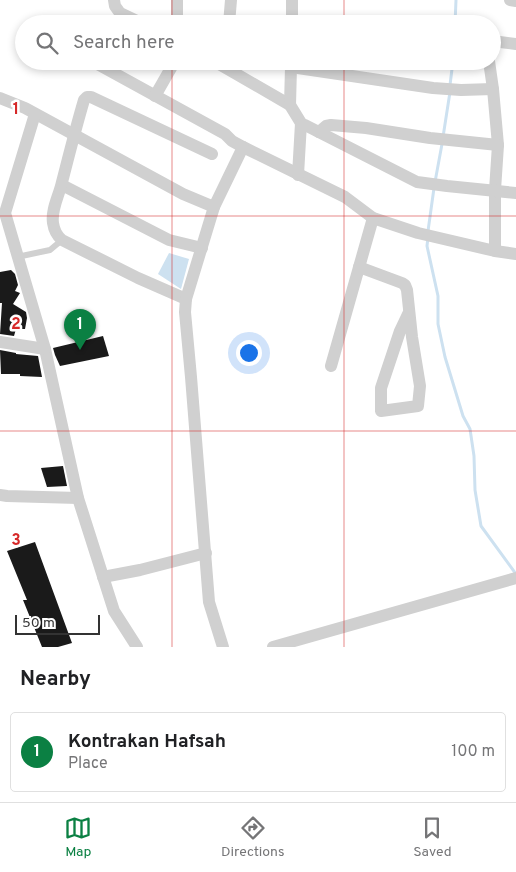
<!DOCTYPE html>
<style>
:root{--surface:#fff;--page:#f6f6f6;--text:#202124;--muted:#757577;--line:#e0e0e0;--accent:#0b8043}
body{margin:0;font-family:Overpass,sans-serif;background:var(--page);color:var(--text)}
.scale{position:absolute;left:15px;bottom:12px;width:85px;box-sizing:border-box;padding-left:5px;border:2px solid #333;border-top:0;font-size:14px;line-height:18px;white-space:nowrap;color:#333;-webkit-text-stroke:4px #fff;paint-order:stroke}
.you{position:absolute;left:248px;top:352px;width:18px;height:18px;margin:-12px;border:4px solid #fff;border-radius:50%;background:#1a73e8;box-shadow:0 0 0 8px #1a73e833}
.badge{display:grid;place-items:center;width:32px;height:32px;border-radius:50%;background:var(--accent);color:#fff;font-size:16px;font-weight:700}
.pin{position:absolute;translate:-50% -41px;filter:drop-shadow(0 1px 2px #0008)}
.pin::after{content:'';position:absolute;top:26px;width:18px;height:15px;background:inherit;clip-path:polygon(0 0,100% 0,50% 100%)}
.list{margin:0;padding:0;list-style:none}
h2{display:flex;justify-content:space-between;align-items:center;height:65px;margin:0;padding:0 20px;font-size:21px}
h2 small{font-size:16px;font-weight:400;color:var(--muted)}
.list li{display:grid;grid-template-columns:32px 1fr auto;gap:15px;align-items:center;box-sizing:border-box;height:80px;margin:0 10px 10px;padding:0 10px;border:1px solid var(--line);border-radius:5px}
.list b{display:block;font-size:19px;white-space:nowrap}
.list p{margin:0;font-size:16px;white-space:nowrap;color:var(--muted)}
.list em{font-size:16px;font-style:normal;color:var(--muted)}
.icon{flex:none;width:28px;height:28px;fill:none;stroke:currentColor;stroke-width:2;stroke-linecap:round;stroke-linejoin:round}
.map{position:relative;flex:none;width:516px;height:647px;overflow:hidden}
.search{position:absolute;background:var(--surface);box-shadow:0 2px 8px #0003;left:15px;right:15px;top:15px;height:55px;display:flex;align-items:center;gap:12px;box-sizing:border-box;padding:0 18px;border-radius:28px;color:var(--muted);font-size:19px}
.sheet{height:155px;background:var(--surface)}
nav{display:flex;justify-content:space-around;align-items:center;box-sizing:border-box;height:70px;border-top:1px solid var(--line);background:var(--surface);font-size:14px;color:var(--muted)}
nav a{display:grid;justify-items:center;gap:2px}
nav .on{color:var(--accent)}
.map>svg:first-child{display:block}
</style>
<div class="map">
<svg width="516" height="647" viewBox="0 0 516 647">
<rect width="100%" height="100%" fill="#fff"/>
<path fill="#cde1f0" d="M169,253l20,6 -8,30 -23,-15z"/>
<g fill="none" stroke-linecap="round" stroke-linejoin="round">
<g stroke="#cde1f0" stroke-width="3">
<path d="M455,24l1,-24"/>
<path d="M450,85l3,-24"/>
<path d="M443,137l7,-45"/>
<path d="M435,182l7,-38"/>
<path d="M428,231l6,-43"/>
<path d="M428,237l-1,9 11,50v28l7,33 18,59 7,13 4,27 1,34 6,36 35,48"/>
</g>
</g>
<g fill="#1a1a1a">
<path d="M11,270l4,4 3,11 -3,6 5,2 -7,11 13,8 1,6 -2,11h-9l-2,7 -14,-2 2,-31h-2v-31z"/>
<path d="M103,336l6,20 -49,10 -5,-11 -2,-7z"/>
<path d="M0,350l16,3v1l22,2 4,21 -22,-1v-2h-19z"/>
<path d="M63,466l4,20 -20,1 -6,-19z"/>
<path d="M35,542l37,101 -14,4h-16l-19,-47h4l-20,-49z"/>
</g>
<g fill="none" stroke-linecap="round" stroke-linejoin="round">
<path stroke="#d0d0d0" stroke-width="6" d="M17,257l33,-7 12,-10"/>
<g stroke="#d0d0d0" stroke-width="12">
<path d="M114,0l1,6 5,7 23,11"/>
<path d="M177,0v24"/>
<path d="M510,0l6,1"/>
<path d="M292,21l25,3"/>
<path d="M229,24l2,-24"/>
<path d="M292,24v-24"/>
<path d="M492,41l24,3"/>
<path d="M92,61l133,73 7,7 11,6 102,50 28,21 45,15 77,18 21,3"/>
<path d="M214,61l76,44 11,18 -3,52"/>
<path d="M291,61v6l142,21 28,2 32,-1"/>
<path d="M489,61l4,28 5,56 -3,45v61"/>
<path d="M155,96l20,-35"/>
<path d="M0,98l25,10 158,86 31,13"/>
<path d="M290,105l1,-38"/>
<path d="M35,114l-30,99 40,136 33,149 36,113 23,36"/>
<path d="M301,124l4,1 112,57 30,4 69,7"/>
<path d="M319,132l7,-6 5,-1 35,3 64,10 68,7"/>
<path d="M62,185l107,55 33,8"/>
<path d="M359,267l43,16 3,2 2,5 5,47 8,49 -2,20 -37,5v-23l19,-57 9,-19"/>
<path d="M186,299l-48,-21 -76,-38c-6,-5 -8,-10 -9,-17 -2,-14 6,-27 9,-41 7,-27 14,-55 22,-82l3,-3h4l121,57"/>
<path d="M0,342l45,7"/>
<path d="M331,366l42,-148"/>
<path d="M0,495l7,1 71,2"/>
<path d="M103,577l37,-7 66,-17"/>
<path d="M223,647l-14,-45 -18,-225 -6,-65 1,-13 28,-92 29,-60"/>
<path d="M273,647l243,-69"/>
</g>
</g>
<path fill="none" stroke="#d62828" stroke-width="1" stroke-opacity="0.55" d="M172,0v24M344,0v24M172,61v586M344,61v586M0,216h516M0,431h516"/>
<g font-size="16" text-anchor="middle" font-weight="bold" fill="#d62828" stroke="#fff" stroke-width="5" stroke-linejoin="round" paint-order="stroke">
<text x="16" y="114">1</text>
<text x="16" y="329">2</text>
<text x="16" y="545">3</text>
</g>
</svg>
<div class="scale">50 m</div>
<div class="you"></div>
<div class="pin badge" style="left:80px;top:350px">1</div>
<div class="search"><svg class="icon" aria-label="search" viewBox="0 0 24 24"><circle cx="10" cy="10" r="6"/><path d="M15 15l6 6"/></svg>Search here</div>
</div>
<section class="sheet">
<h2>Nearby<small></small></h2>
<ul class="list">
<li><span class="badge">1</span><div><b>Kontrakan Hafsah</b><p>Place</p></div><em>100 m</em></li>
</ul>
</section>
<nav>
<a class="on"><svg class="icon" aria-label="map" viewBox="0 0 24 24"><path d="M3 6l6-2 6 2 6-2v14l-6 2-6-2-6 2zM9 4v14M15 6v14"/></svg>Map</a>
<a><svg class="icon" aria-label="directions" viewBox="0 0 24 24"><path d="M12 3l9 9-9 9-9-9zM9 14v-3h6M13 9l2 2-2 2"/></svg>Directions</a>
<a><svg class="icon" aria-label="saved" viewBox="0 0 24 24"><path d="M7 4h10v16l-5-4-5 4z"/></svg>Saved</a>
</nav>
